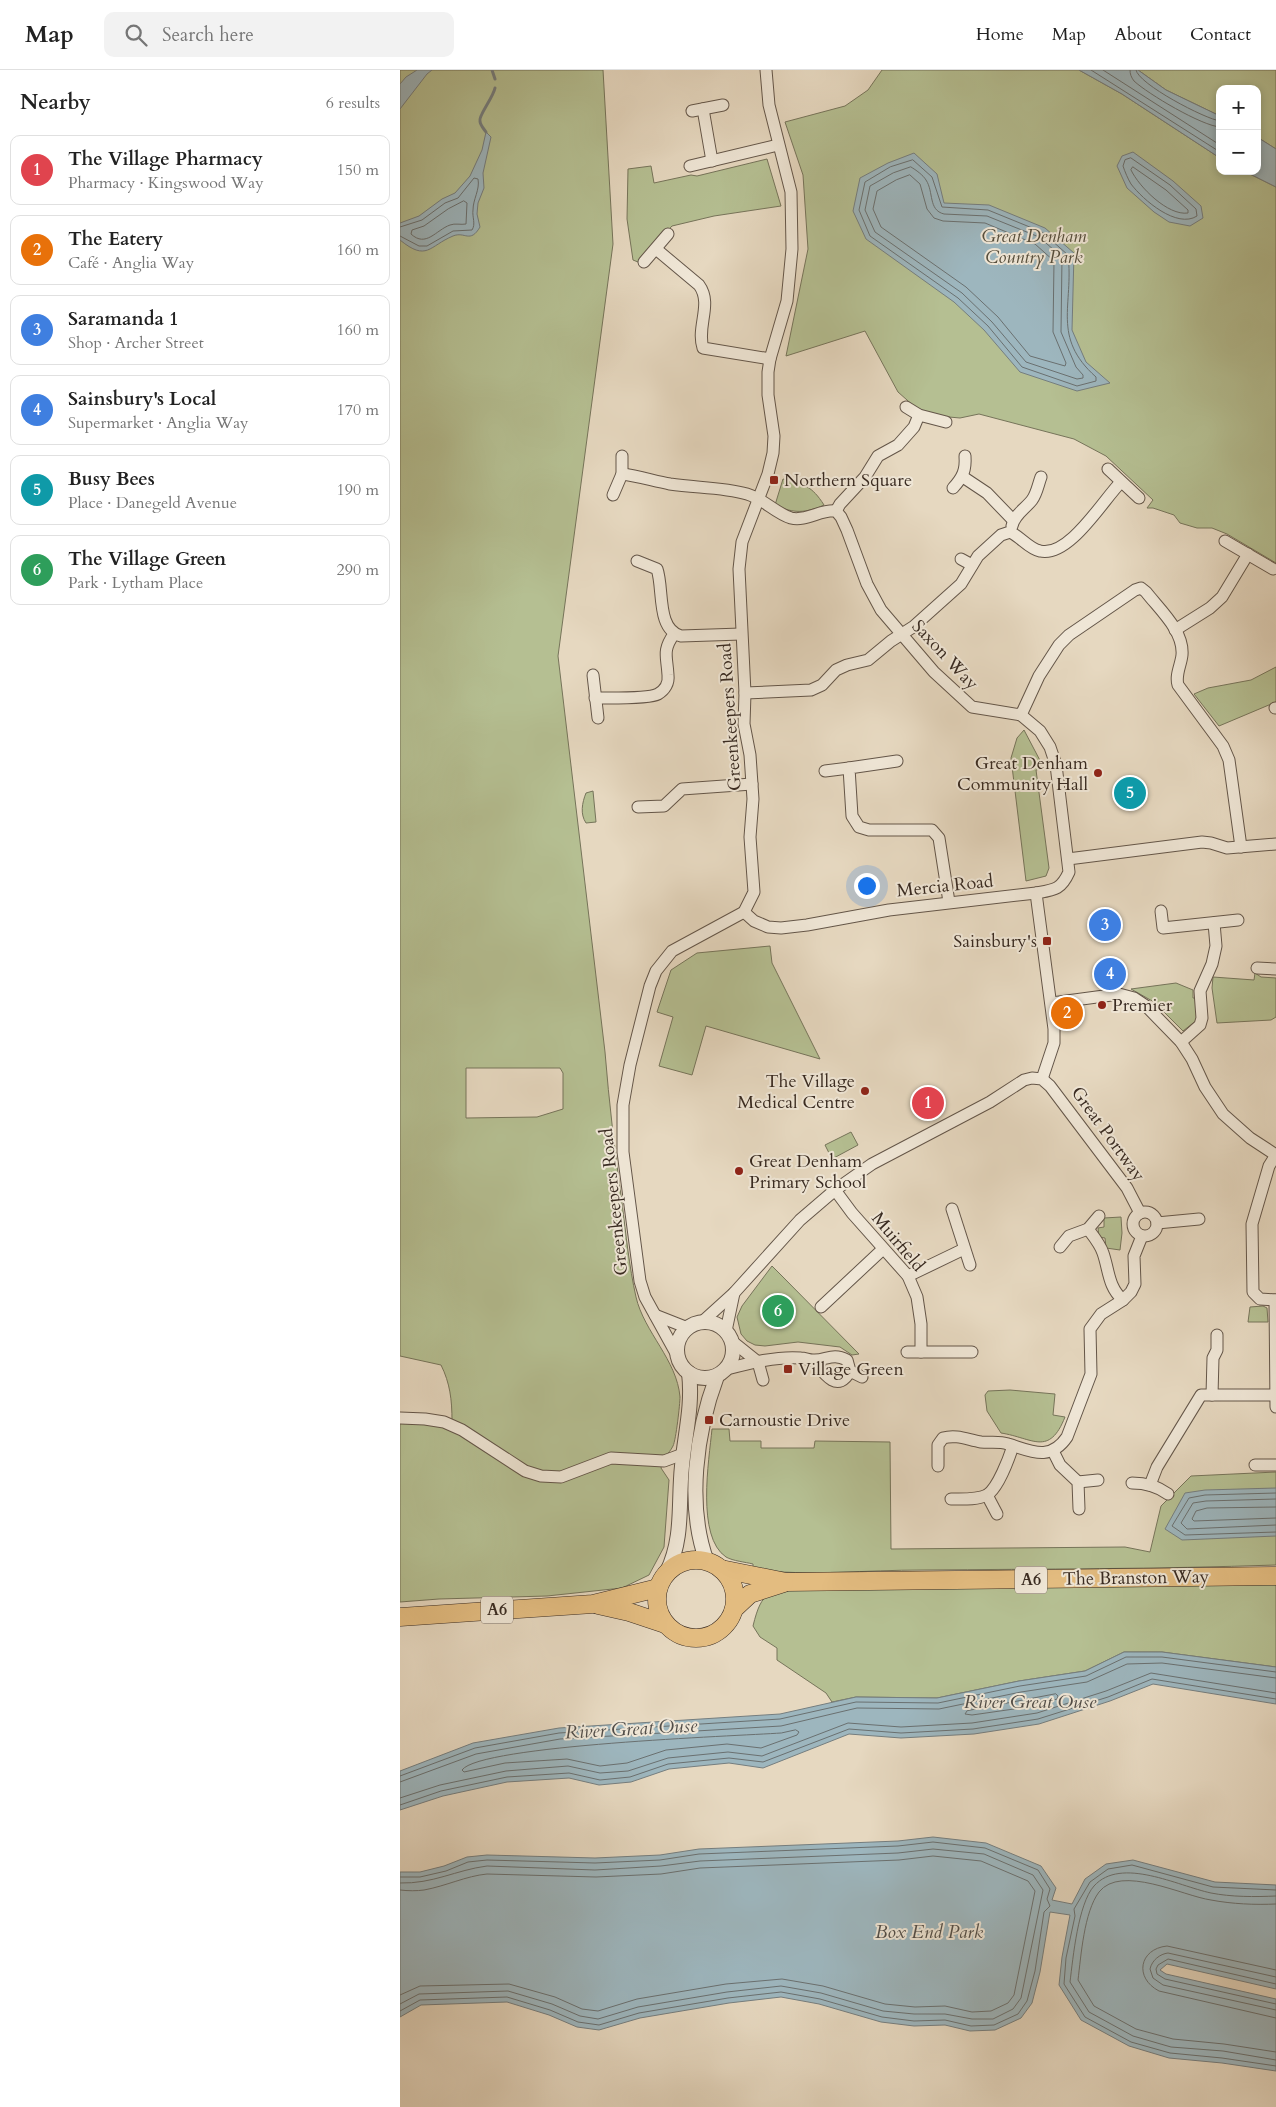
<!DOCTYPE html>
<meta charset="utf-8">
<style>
:root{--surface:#fff;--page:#f2f2f2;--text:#222;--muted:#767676;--line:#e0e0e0;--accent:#8f2418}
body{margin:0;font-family:Cardo,serif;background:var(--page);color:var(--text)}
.controls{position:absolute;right:15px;top:15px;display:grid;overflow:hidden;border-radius:10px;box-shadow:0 2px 8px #0003}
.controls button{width:45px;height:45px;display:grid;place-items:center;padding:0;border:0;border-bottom:1px solid var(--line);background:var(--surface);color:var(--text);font:25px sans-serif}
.you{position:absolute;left:466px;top:815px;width:18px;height:18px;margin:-12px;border:4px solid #fff;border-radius:50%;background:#1a73e8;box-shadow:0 0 0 8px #1a73e833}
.badge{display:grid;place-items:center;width:32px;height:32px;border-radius:50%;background:var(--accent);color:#fff;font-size:16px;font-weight:700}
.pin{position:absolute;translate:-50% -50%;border:2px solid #fff;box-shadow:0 1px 5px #0006}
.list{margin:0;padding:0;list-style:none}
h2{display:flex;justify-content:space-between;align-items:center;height:65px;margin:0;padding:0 20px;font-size:21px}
h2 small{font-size:16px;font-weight:400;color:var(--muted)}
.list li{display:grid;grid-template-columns:32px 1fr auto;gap:15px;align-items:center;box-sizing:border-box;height:70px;margin:0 10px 10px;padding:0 10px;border:1px solid var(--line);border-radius:10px}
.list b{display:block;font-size:19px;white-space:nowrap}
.list p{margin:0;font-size:16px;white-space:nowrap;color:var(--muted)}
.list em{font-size:16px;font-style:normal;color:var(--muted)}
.icon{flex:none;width:28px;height:28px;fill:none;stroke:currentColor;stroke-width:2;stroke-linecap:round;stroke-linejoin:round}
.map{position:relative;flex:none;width:876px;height:2037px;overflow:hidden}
header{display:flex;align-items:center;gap:30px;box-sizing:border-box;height:70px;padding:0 25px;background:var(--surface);border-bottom:1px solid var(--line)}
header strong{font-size:24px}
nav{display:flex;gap:28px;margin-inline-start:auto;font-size:18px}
.search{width:350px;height:45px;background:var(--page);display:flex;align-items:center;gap:12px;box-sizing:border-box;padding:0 18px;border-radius:10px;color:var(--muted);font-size:19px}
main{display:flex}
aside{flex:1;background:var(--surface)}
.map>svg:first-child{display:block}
</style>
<header>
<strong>Map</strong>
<div class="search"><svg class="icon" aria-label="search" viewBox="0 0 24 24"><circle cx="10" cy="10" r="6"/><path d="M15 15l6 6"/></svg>Search here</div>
<nav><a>Home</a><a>Map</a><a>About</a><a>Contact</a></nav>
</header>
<main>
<aside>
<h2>Nearby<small>6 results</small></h2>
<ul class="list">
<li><span class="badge" style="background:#e0444e">1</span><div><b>The Village Pharmacy</b><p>Pharmacy · Kingswood Way</p></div><em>150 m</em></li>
<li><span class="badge" style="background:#e8710a">2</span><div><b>The Eatery</b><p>Café · Anglia Way</p></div><em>160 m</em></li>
<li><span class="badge" style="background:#3f7fe0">3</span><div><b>Saramanda 1</b><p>Shop · Archer Street</p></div><em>160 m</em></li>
<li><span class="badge" style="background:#3f7fe0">4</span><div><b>Sainsbury's Local</b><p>Supermarket · Anglia Way</p></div><em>170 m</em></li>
<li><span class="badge" style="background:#0f9aa8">5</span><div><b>Busy Bees</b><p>Place · Danegeld Avenue</p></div><em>190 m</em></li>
<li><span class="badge" style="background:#2e9e5b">6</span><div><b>The Village Green</b><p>Park · Lytham Place</p></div><em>290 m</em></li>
</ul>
</aside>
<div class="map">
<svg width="876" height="2037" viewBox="0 0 876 2037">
<rect width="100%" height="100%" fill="#e6d8c0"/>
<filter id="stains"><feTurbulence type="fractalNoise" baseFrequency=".004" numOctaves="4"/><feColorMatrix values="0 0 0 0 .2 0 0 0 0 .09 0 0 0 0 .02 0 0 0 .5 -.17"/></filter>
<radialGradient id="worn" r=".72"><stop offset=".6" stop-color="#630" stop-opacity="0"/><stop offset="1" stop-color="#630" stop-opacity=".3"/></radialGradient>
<g fill="#b5bf92" stroke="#76745a" fill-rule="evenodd">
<path d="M0,0h203l10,174 -55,412 47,396c4,50 10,101 17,151 4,31 7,63 14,94 8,35 41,63 44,100 0,7 -4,43 -7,49 -5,10 -9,7 -12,22l8,12 -5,67 -15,28 -27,13 -75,8 -108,3 -39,3v-188l52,7c0,-21 -2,-38 -11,-56l-41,-9zM66,998h94l3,5v36l-26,8 -71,1z"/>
<path d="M482,0h197l43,24 98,64v13h24l32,16v376l-49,-29 -15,-6h-15l-17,-5 -6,-8 -21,-7h-6l6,-8 -47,-44 -32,-17 -95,-25 -19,4 -22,-2 -22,-8 -18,-16 -33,-61 -79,25 22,-107 -5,-74 -18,-53 60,-16 23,-16z"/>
<path d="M738,0h138v79l-19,-12v-48h-37v27l-54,-26z"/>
<path d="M367,89l14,47 -67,10 -42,10 -34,36 -5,-2 -6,-41 1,-50 23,-3 3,17 37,-8 6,1z"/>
<path d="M383,409c21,5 29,7 41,26 -18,8 -30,9 -49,0z"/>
<path d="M876,597v35l-57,24 -25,-32 14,-6 43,-8z"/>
<path d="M624,660l20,38 -8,2 13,98 -3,8 -20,5 -15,-123 6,-20z"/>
<path d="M193,721l3,31 -10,1c-6,-9 -4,-20 0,-30z"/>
<path d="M370,876l2,17 48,96 -114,-33 -14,49 -33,-9 14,-49 -16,-5 14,-42 26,-17z"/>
<path d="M855,903l6,4 15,1v39l-5,3 -54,3 -5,-35 1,-11 41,3z"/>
<path d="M776,913l17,7v8h3l1,22 -14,11 -29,-29 -23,-13z"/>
<path d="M451,1062l7,13 -26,14 -7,-14z"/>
<path d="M721,1147l1,16 -2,17 -14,-2 -1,-10 -6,-1 -1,-9 6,-1v-9z"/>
<path d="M372,1196l10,10 77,78 -7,1 -12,-8 -42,-5 -33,4 -10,-1 -8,-4 -6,-7 -4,-17 5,-11z"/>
<path d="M863,1236l4,2 1,14h-20l2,-15z"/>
<path d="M610,1320l45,4 -2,21 12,2c-16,40 -32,21 -64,16l-14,-22 -2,-16 3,-4z"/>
<path d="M312,1359h17l1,12h31v7h53l1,-7 75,1 1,107 234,-2 25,5 11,-46 30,-30 85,-4v93c-118,4 -235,4 -353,5 -57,0 -113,6 -170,0v-6c-8,-2 -20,-3 -27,-7 -30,-20 -17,-97 -14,-128z"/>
<path d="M876,1512v85l-114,-15h-38l-39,19 -66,10 -82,17 -81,-1 -24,5 -6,-9 -49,-33v-12l-17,-11 -7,-11c9,-37 16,-34 50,-39z"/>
</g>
<g fill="#9db6be" stroke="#757e7f">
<path d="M17,0h15l-5,4 -27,35v-25l6,-7z"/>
<path d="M679,0h59l28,20 54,26v42l-98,-64z"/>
<path d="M86,62l5,5 -8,36 1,15 -6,15 -1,11 3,13c-10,17 -15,4 -27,9 -24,10 -26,26 -53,4v-17l19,-7 23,-17 13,-6 15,-17 12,-26z"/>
<path d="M857,67l19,12v38l-32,-16h13z"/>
<path d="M733,82l40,29 28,25 2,12 -13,8 -21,-4 -15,-10 -27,-24 -10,-22 5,-10z"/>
<path d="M514,83l23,21 7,29 45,2 56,23 29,25 -2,77 14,32 24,21 -33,8 -57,-19 -36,-42 -30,-28 -88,-63 -13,-28 7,-33 28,-15z"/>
<path d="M876,1418v48l-94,4 -17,-11 20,-36 20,-3z"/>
<path d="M724,1582h38l114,15v37l-123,-20 -43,17 -71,23 -65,10 -73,4 -52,-4 -86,34 -34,-5 -60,6 -38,13 -32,3 -30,-7 -62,4 -64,14 -43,14v-39l73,-28 86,-15 221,-14 76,-17 81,1 82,-17 66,-10z"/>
<path d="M533,1767l53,6 55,23 15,22 -4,12 20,4 13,-25 21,-15 27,-4 82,22 61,3v104l-109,-25 -7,6 6,4 110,25v72l-54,-8 -53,-5 -40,-12 -48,-26 -22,-35 3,-28 8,-42 -20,-3 -10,60 -8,31 -11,15 -26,12 -25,1 -25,-6 -31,1 -33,-4 -62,-18 -38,-7 -52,6 -89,15 -41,12 -22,-3 -28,-12 -42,-13 -86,3 -21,12v-145h20l24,-6 23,-9 20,-2 108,3 65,-3 39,-6 199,-8z"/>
</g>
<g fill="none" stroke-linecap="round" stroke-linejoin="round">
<g stroke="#6a7070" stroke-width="1">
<path d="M691,0l129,82"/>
<path d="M703,0l117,75"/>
<path d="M730,0c0,4 1,7 4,11 14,13 68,45 86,46"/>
<path d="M736,0c2,14 69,49 84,51"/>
<path d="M731,88l39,27 26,24 1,7c-20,13 -54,-16 -66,-32 -3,-5 -6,-12 -8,-18l2,-6z"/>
<path d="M513,90l19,17 10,30 46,3 54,22 26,23c6,50 -17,82 28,122v4l-19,5 -55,-19 -34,-41 -30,-28 -88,-62 -11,-26 6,-28 25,-15z"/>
<path d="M511,97c5,3 12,8 15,13 8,12 2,30 18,34l43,2 52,21 23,20 -1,75 15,35 7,8v3l-6,1 -51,-17 -34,-40 -30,-29 -87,-61 -10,-22 5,-24 23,-13z"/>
<path d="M733,97l33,23 22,20v3c-20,3 -49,-26 -57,-43z"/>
<path d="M510,105l10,9 7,25 7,9 9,3 42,2 50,21 19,17 -1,71 13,31 -1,3 -35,-10 -32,-39 -32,-30 -85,-60 -8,-18 4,-18 19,-11z"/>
<path d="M64,131l3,2 -1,21c-5,1 -11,-1 -16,1 -14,5 -24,23 -39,9l1,-4 12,-4 24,-17z"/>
<path d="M0,157l22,-7 23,-17 13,-5 16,-20 4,1c2,11 -5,20 -5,31 -1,7 3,14 -1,20l-19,1 -26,15h-8l-19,-10"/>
<path d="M876,1423l-71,2 -16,3 -17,28 13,9 91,-3"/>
<path d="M876,1429l-70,2 -13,2 -12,20 6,6 89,-4"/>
<path d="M876,1437l-69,1 -11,3 -4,8 2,2 82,-3"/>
<path d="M656,1624l2,2 -1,3 -22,7 -63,9 -7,-1 2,-3z"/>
<path d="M396,1660l3,2 -2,3 -36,13 -34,-4 -61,6 -39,13 -27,3 -33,-7 -62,4 -41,9 -2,-2c18,-25 275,-34 319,-37z"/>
<path d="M0,1706l75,-28 84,-15 221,-14 76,-17 82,1 82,-17 66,-10 40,-19h36l114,15"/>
<path d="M0,1712l76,-28 84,-15 221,-13 76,-18 82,1 82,-17 66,-10 40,-18 35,-1 114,15"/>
<path d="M0,1728l40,-13 66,-14 62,-5 32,7 28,-2 40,-13 60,-6 34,4 86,-33 53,4 71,-4 65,-10 69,-22 45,-18 125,20"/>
<path d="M0,1735l41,-14 66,-14 62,-4 31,7 30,-3 38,-13 61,-6 34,4 86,-33 52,4 72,-4 65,-10 70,-22 44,-18 124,20"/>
<path d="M0,1807h20l26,-6 22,-9 19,-2 108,3 65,-3 39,-6 199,-8 35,-4 52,6 53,22 12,19 -3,10 3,7 -6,6 -9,59 -8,30 -9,13 -24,11 -23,1 -26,-6 -31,1 -32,-4 -62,-18 -39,-7 -53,6 -89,15 -40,12 -21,-3 -28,-12 -43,-13 -87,3 -20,11"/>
<path d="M0,1813c33,1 56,-13 87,-17l108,4 66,-4 39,-5 198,-8 35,-4 51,5 49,21 10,15 -22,108 -8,11 -20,10h-21l-27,-5h-31l-31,-3 -62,-18 -40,-7 -54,6 -89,15 -40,12 -18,-3 -28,-12 -44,-13 -89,3 -19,10"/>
<path d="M0,1820c8,1 17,1 24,0 22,-4 42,-14 63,-16l109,3 65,-3 39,-6 199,-8 34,-4 48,5 47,20 7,10 -21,104 -6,8 -17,8 -19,1 -27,-6 -30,1 -30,-3 -62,-18 -41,-7 -56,5 -89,15 -39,12 -16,-2 -27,-12 -46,-13 -89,2 -20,9"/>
<path d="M876,1820l-63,-3 -81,-22 -24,4 -18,13 -16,27 1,7 -9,42 -2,26 21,33 46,25 39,11 52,5 54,8"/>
<path d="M876,1826c-21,1 -45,1 -65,-3 -33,-7 -90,-37 -117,-7 -16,18 -21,72 -24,96l19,30 44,24 38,11 52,4 53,9"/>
<path d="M876,1834c-21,1 -44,0 -65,-4 -28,-4 -90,-36 -112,-8 -15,20 -18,64 -21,88l16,26 42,23 37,10 51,5 52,8"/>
<path d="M876,1900l-109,-24c-28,3 -33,32 -8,45l117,27"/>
<path d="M876,1907l-108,-24c-8,1 -16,7 -18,16l3,9 10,7 113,25"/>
<path d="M876,1914l-108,-25 -10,6 -2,4 1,5 8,5 111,25"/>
</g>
<g stroke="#757e7f" stroke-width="3">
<path d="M92,0l3,9"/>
<path d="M86,62c-2,-3 -6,-7 -6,-11 -2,-5 13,-23 15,-33"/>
</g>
<defs>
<g id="minor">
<path d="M303,39l9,52"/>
<path d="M292,41l31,-6"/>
<path d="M290,96l88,-21"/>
<path d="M256,179l43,36c14,19 -3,42 4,63l67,11"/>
<path d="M244,192l24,-28"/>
<path d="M506,337l13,8 27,7"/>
<path d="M708,399l31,29"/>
<path d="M222,404c16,2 32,7 48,10 26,4 52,3 77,10 17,5 28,19 44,24 15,4 30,-9 45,-7l5,6 6,13 20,54 14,26 53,62 38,35 49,8 19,16 10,16 6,18 13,107c-8,18 -15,18 -33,21l-147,17 -82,15 -26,3 -13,-1 -14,-6 -10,-9"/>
<path d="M563,407l24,16 26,27"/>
<path d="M553,418c10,-11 13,-18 12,-32"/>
<path d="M213,425l9,-21v-18"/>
<path d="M436,441l4,-7 25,-27 13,-21 20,-11 16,-18 5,-12"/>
<path d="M612,456c2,-11 13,-17 20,-26 5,-7 6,-15 9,-23"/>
<path d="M825,471l48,28"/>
<path d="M561,489l11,6"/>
<path d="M237,491l20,8c7,20 -1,60 24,67l60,-2"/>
<path d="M775,560l35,-22 12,-11 26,-43"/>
<path d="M193,605l5,43"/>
<path d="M345,623l66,-3 11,-5 14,-15 11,-5 21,-5 23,-19 22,-14 48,-43 17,-28 23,-21 9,-3c11,5 19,17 30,19 29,7 63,-51 81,-69"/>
<path d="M195,628c13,0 54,1 63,-4 7,-4 11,-11 10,-19 -1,-19 -6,-24 6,-41"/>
<path d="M875,638h1"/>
<path d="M621,645l18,-39 20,-31 10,-10 66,-45 6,-2 5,4c14,18 38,39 36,63 -1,10 -7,20 -4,30l45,61 6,14 12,87"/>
<path d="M497,691l-48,7 3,48 7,11 10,3h63l7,8 10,64"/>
<path d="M425,701l24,-3"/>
<path d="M238,737l26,-1 18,-17 70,-5"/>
<path d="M668,789l134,-17 9,1 16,5 49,-4"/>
<path d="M636,823l18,136v14l-12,36"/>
<path d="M761,841l2,17 75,-8"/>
<path d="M857,898l19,1"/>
<path d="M652,933l67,-9 15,4 12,8 35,36 11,17 13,28 18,27 27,24 26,17"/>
<path d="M781,972l19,-17 2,-7 -2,-27 12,-27 4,-18 -2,-23"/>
<path d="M876,1085l-7,11 -17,58 1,68 7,7 16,1"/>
<path d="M435,1120l17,23 56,63 9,21 4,27v28"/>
<path d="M552,1139l18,56"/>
<circle cx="745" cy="1154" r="12"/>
<path d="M757,1153l42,-4"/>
<path d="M688,1159c6,8 12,15 15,24 6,17 5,34 20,47"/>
<path d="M660,1177l9,-11 19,-7 11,-13"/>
<path d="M508,1206l56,-27"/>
<path d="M875,1230l1,107"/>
<path d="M421,1237l62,-58"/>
<path d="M255,1245l33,13"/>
<path d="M302,1252l32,-29 66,-73 35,-30 37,-26 118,-62 34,-22 8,-2 10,1 8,7 77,102 13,25"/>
<path d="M326,1261l8,-38"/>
<path d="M333,1272l25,20 5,18"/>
<path d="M507,1282h65"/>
<path d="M277,1285l-32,-58 -5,-16 -17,-129v-47l7,-40 20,-79 6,-15 16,-20 72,-39 10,-20 -4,-55 3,-38 -3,-44 -6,-31 1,-31 -6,-124 3,-27 26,-68 5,-21 1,-17 -6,-41v-23l2,-13 17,-58 5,-52 -1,-57 -22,-87 -3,-35"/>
<path d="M327,1299c23,-6 50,-13 74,-11 4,0 8,2 12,2 13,1 19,-8 34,0l3,11c-12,23 -26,3 -36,-10"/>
<path d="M450,1301l12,6"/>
<path d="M812,1325l1,-37 4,-8v-15"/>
<path d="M0,1348l25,1 19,3 18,8 63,41 16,5 20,1 50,-19 53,3 19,-7"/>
<path d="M653,1381l7,14 18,17 1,27"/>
<path d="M855,1395h21"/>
<path d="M538,1396v-21l5,-7c14,-4 25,2 38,4 9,1 18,-1 27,2 23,7 42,18 59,-7l24,-63 -1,-45 11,-15 22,-14 8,-8 4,-8 -1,-28 8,-20"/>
<path d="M678,1412l20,-2"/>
<path d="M732,1413c14,0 25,3 36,11"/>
<path d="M750,1415l7,-18 44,-72h75"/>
<path d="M587,1425l10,19"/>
<path d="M551,1429c11,0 26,1 36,-4 11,-7 22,-37 26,-49"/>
</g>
<g id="tertiary">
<circle cx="305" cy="1280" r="28"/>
<path d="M307,1492c-21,-57 -11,-130 10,-186"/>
<path d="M267,1502c17,-35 11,-69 15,-106 3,-32 11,-61 7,-93"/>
</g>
<g id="trunk">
<circle cx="296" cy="1529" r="39"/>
<path d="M321,1499l65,13 490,-6"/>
<path d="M198,1535l31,7 36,12"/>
<path d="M334,1539l16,-15 34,-11"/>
<path d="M0,1547l193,-13 65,-16"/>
</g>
</defs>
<use href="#minor" stroke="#645649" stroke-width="13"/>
<use href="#tertiary" stroke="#645649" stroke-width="16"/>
<use href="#trunk" stroke="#382a21" stroke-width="19"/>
<use href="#minor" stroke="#efe6d6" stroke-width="11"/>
<use href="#tertiary" stroke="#efe6d6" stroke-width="14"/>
<use href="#trunk" stroke="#e3bc80" stroke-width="18"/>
</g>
<g fill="#8f2418" stroke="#efe6d6" stroke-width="2">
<rect x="369" y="405" width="10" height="10" rx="2.5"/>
<circle cx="698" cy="703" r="5"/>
<rect x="642" y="866" width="10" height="10" rx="2.5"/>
<circle cx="702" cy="935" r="5"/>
<circle cx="465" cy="1021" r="5"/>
<circle cx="339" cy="1101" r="5"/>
<rect x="383" y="1294" width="10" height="10" rx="2.5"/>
<rect x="304" y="1345" width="10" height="10" rx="2.5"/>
</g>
<g text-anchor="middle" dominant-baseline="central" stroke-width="4" stroke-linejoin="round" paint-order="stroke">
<g fill="#efe6d6" stroke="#6f6257" stroke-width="1">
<rect x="615" y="1496.5" width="32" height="27" rx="4"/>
<rect x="81" y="1526.5" width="32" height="27" rx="4"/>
</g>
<g font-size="16" font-weight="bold" fill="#382a21">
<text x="631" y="1510">A6</text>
<text x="97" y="1540">A6</text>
</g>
<g font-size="18" font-style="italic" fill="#574f3d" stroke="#efe6d6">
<text x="634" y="166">Great Denham<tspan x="634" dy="21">Country Park</tspan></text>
</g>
<g font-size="18" fill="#382a21" stroke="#efe6d6" text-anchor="start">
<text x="384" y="410">Northern Square</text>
<text x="688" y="693" text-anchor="end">Great Denham<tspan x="688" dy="21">Community Hall</tspan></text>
<text x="637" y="871" text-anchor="end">Sainsbury's</text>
<text x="712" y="935">Premier</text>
<text x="455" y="1011" text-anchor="end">The Village<tspan x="455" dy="21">Medical Centre</tspan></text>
<text x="349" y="1091">Great Denham<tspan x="349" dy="21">Primary School</tspan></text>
<text x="398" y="1299">Village Green</text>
<text x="319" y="1350">Carnoustie Drive</text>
</g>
<g font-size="18" fill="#382a21" stroke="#efe6d6">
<text transform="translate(545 585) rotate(47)">Saxon Way</text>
<text transform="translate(330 647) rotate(-94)">Greenkeepers Road</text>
<text transform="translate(545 816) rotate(-6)">Mercia Road</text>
<text transform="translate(708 1064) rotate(54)">Great Portway</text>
<text transform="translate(214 1132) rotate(-96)">Greenkeepers Road</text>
<text transform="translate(498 1172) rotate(50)">Muirfield</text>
<text transform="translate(736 1508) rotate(-1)">The Branston Way</text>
</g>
<g font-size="19" font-style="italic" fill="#514d48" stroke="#efe6d6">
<text x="630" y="1632">River Great Ouse</text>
<text transform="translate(231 1659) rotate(-3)">River Great Ouse</text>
<text x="529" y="1862">Box End Park</text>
</g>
</g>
<rect width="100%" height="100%" filter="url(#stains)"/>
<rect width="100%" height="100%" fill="url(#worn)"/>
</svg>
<div class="controls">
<button>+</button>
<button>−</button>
</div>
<div class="you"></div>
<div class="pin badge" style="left:528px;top:1033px;background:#e0444e">1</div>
<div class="pin badge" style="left:667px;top:943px;background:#e8710a">2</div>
<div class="pin badge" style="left:705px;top:855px;background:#3f7fe0">3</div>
<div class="pin badge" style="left:710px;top:904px;background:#3f7fe0">4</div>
<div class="pin badge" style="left:730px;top:723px;background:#0f9aa8">5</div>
<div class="pin badge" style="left:378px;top:1241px;background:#2e9e5b">6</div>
</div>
</main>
